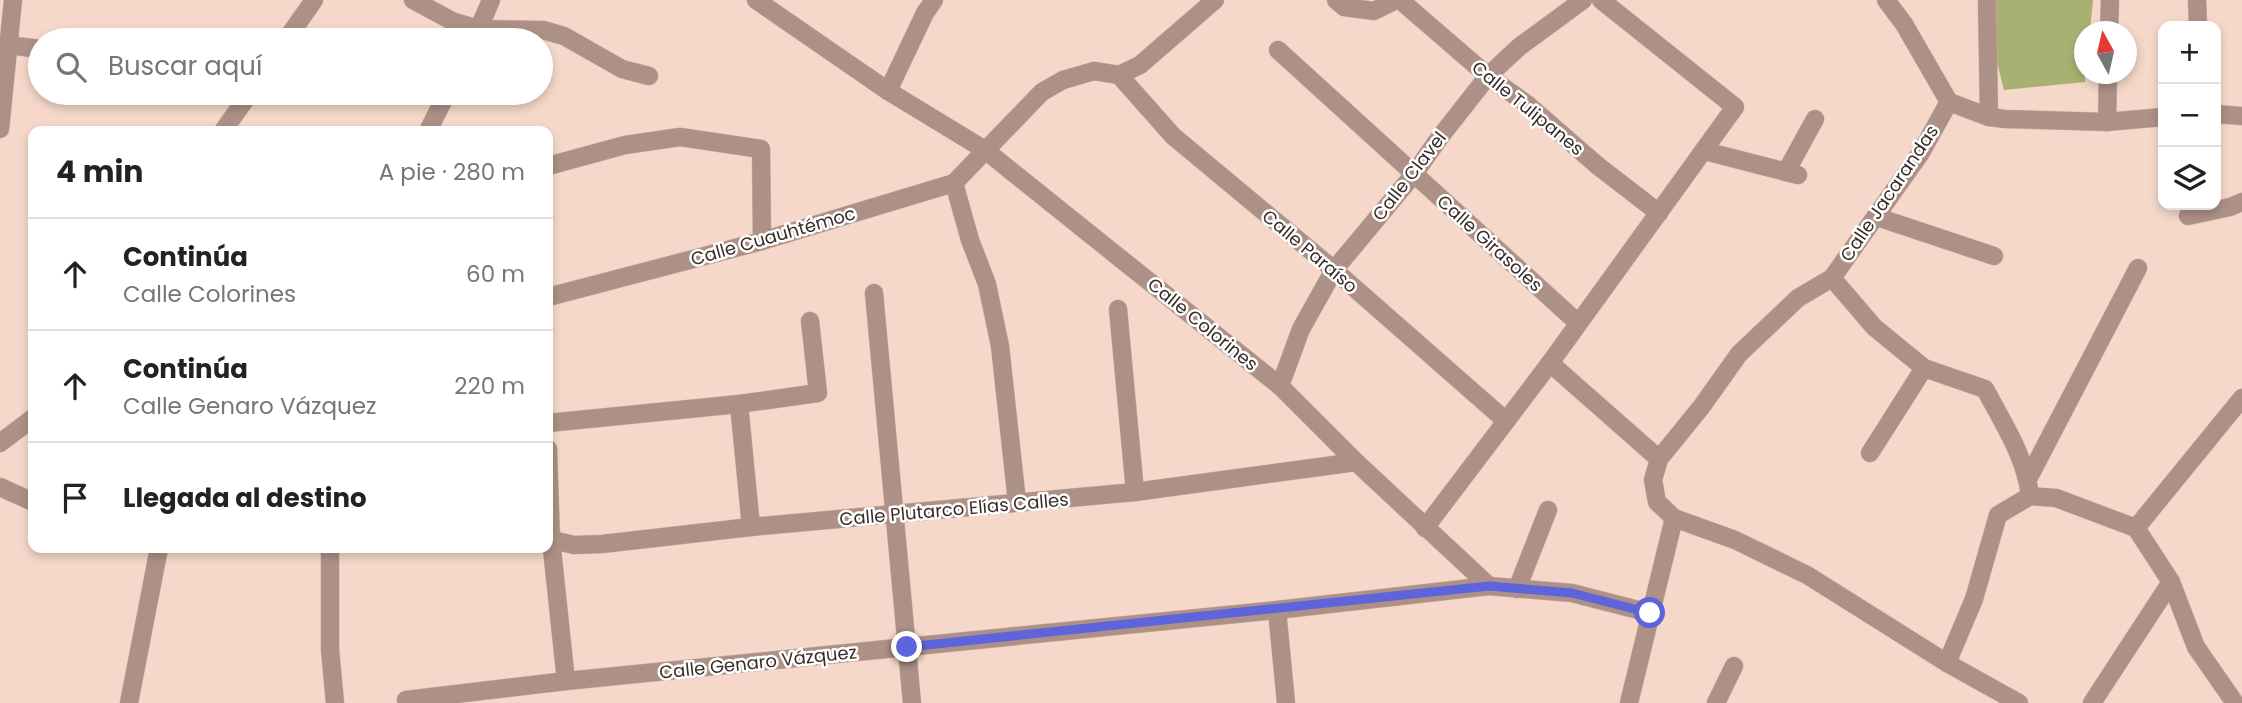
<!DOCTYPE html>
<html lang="es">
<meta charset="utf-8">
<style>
:root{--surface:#fff;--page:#f2f2f2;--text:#222;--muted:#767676;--line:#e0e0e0}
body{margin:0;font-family:Poppins,sans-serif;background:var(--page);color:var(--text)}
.controls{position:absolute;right:21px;top:21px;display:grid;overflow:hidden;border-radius:14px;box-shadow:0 4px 10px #0003}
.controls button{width:63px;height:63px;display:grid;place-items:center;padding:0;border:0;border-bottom:2px solid var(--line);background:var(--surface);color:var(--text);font:35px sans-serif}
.compass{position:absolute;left:2074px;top:21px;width:63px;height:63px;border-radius:50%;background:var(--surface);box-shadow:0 4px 10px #0003;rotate:352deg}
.stop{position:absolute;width:21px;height:21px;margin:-16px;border:5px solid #5d64dc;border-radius:50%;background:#fff}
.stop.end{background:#5d64dc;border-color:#fff;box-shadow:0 2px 7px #0008}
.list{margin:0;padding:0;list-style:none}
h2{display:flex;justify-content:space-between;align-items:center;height:91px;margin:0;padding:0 28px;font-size:30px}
h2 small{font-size:23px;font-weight:400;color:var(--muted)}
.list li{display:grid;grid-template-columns:46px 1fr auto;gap:21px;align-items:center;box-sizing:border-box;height:112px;padding:0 28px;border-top:2px solid var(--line)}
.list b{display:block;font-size:26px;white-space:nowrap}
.list p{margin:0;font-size:23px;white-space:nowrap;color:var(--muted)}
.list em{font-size:23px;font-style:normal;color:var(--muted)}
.icon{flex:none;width:38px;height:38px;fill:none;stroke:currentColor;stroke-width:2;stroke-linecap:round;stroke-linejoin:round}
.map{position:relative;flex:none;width:2242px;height:703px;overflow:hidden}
.search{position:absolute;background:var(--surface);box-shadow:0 4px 10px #0003;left:28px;top:28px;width:525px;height:77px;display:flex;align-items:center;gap:18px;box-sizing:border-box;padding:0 24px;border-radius:38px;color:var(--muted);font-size:26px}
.panel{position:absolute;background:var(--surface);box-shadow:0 4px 10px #0003;left:28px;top:126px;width:525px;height:427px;border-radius:14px}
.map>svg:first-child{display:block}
</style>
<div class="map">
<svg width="2242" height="703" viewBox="0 0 2242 703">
<rect width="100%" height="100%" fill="#f5d8ca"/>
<path fill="#a9b172" d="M1981,0h112l-3,31 -6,1 1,50 -81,8z"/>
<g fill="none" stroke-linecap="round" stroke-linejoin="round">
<defs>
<g id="minor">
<path d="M413,0l41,22 25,7 64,1 21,6 58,33 27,7"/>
<path d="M756,0l132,91 97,59 126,101 169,135 76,76 133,124"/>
<path d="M1336,0l8,7 30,4 22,-11"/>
<path d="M1400,0l88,76 40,29 70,61 61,47"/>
<path d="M1886,0l18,24 45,78"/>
<path d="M1987,0l2,117"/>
<path d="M2197,0l1,26"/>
<path d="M2109,32l1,-32"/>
<path d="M286,40l28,-40"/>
<path d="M474,40l17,-40"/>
<path d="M8,45l32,4"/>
<path d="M1278,50l300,273"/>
<path d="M1119,75l54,61 161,134 172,151"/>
<path d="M888,91l37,-78 9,-13"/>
<path d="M1949,102l-29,52 -88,124 -34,20 -59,56 -37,52 -43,53 -6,21 4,22 17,16 61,22 72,35 140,88 72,40"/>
<path d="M1949,102l40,15 16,2 102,3 56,-5"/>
<path d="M2216,114l26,2"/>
<path d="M2107,122l1,-48"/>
<path d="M0,129l13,-129"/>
<path d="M223,131l27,-38"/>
<path d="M428,131l19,-38"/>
<path d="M1705,151l93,24"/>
<path d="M548,166l77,-21 55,-8 81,12 1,92"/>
<path d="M1786,172l29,-53"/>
<path d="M954,183l16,57 17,44 13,62 17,156"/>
<path d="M2188,216l42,-9 12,-5"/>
<path d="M1877,217l117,39"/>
<path d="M1832,278l42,49 50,41 61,21c18,34 41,69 45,107"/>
<path d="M874,293l38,410"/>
<path d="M548,297l214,-56 192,-58 88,-91 21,-12 31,-9 25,4 21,-10 75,-65"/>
<path d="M1118,309l17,183"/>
<path d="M1550,363l109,96"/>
<path d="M1280,386l21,-57 33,-59 80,-96 26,-37 48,-61 31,-29 64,-47"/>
<path d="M739,404l12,123"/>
<path d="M548,423l191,-19 79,-11 -8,-72"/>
<path d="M0,443l33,-25"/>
<path d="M548,449l3,91 15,141"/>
<path d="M1870,453l54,-85"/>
<path d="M2028,479l110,-211"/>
<path d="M0,487l33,15"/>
<path d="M2030,496l26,2 80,30 35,54 25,65 39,56"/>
<path d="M1425,528l125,-165 185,-256 -134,-107"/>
<path d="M2136,528l106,-130"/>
<path d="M548,539l26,6 28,-1 149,-17 384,-35 221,-30"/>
<path d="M330,548v101l5,54"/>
<path d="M1517,589l31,-79"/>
<path d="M1277,610l9,93"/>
<path d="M1947,663l27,-64 24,-84 32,-19"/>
<path d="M406,700l160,-19 711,-71 212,-24 83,7 78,20"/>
<path d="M129,703l30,-155"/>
<path d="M1629,703l45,-185"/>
<path d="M1716,703l18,-37"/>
<path d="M2092,703l79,-121"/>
</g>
</defs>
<use href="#minor" stroke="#cfb6aa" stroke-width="19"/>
<use href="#minor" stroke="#ad9187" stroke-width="18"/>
</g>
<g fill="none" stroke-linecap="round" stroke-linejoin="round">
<path stroke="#5d64dc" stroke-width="9" d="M907,647l582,-61 83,7 78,20"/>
</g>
<g text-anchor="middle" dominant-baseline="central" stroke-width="5" stroke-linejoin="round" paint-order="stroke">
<g font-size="18" fill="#382d28" stroke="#fff">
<text transform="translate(1528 108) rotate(39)">Calle Tulipanes</text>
<text transform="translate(1409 176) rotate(-52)">Calle Clavel</text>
<text transform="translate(1889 193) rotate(-56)">Calle Jacarandas</text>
<text transform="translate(773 236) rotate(-16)">Calle Cuauhtémoc</text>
<text transform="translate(1490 243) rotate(42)">Calle Girasoles</text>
<text transform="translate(1310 251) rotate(40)">Calle Paraíso</text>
<text transform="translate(1203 324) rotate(39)">Calle Colorines</text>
<text transform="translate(954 509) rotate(-5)">Calle Plutarco Elías Calles</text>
<text transform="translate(758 662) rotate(-6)">Calle Genaro Vázquez</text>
</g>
</g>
</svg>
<div class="controls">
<button>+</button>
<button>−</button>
<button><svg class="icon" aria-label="layers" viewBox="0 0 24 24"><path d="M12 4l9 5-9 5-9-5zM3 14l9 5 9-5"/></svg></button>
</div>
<svg class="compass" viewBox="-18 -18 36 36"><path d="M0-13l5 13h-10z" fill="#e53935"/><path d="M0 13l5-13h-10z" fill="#767676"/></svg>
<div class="stop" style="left:1650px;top:613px"></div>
<div class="stop end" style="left:907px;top:647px"></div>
<div class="search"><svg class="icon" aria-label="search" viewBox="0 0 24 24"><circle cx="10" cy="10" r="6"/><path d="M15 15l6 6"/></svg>Buscar aquí</div>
<section class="panel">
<h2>4 min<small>A pie · 280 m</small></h2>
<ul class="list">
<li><svg class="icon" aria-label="ahead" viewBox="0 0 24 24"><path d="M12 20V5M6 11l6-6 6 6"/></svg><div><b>Continúa</b><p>Calle Colorines</p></div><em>60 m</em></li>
<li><svg class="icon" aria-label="ahead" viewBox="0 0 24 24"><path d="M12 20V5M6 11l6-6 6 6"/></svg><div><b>Continúa</b><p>Calle Genaro Vázquez</p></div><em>220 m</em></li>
<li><svg class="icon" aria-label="arrive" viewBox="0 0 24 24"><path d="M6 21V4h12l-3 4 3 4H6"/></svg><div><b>Llegada al destino</b></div></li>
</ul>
</section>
</div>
